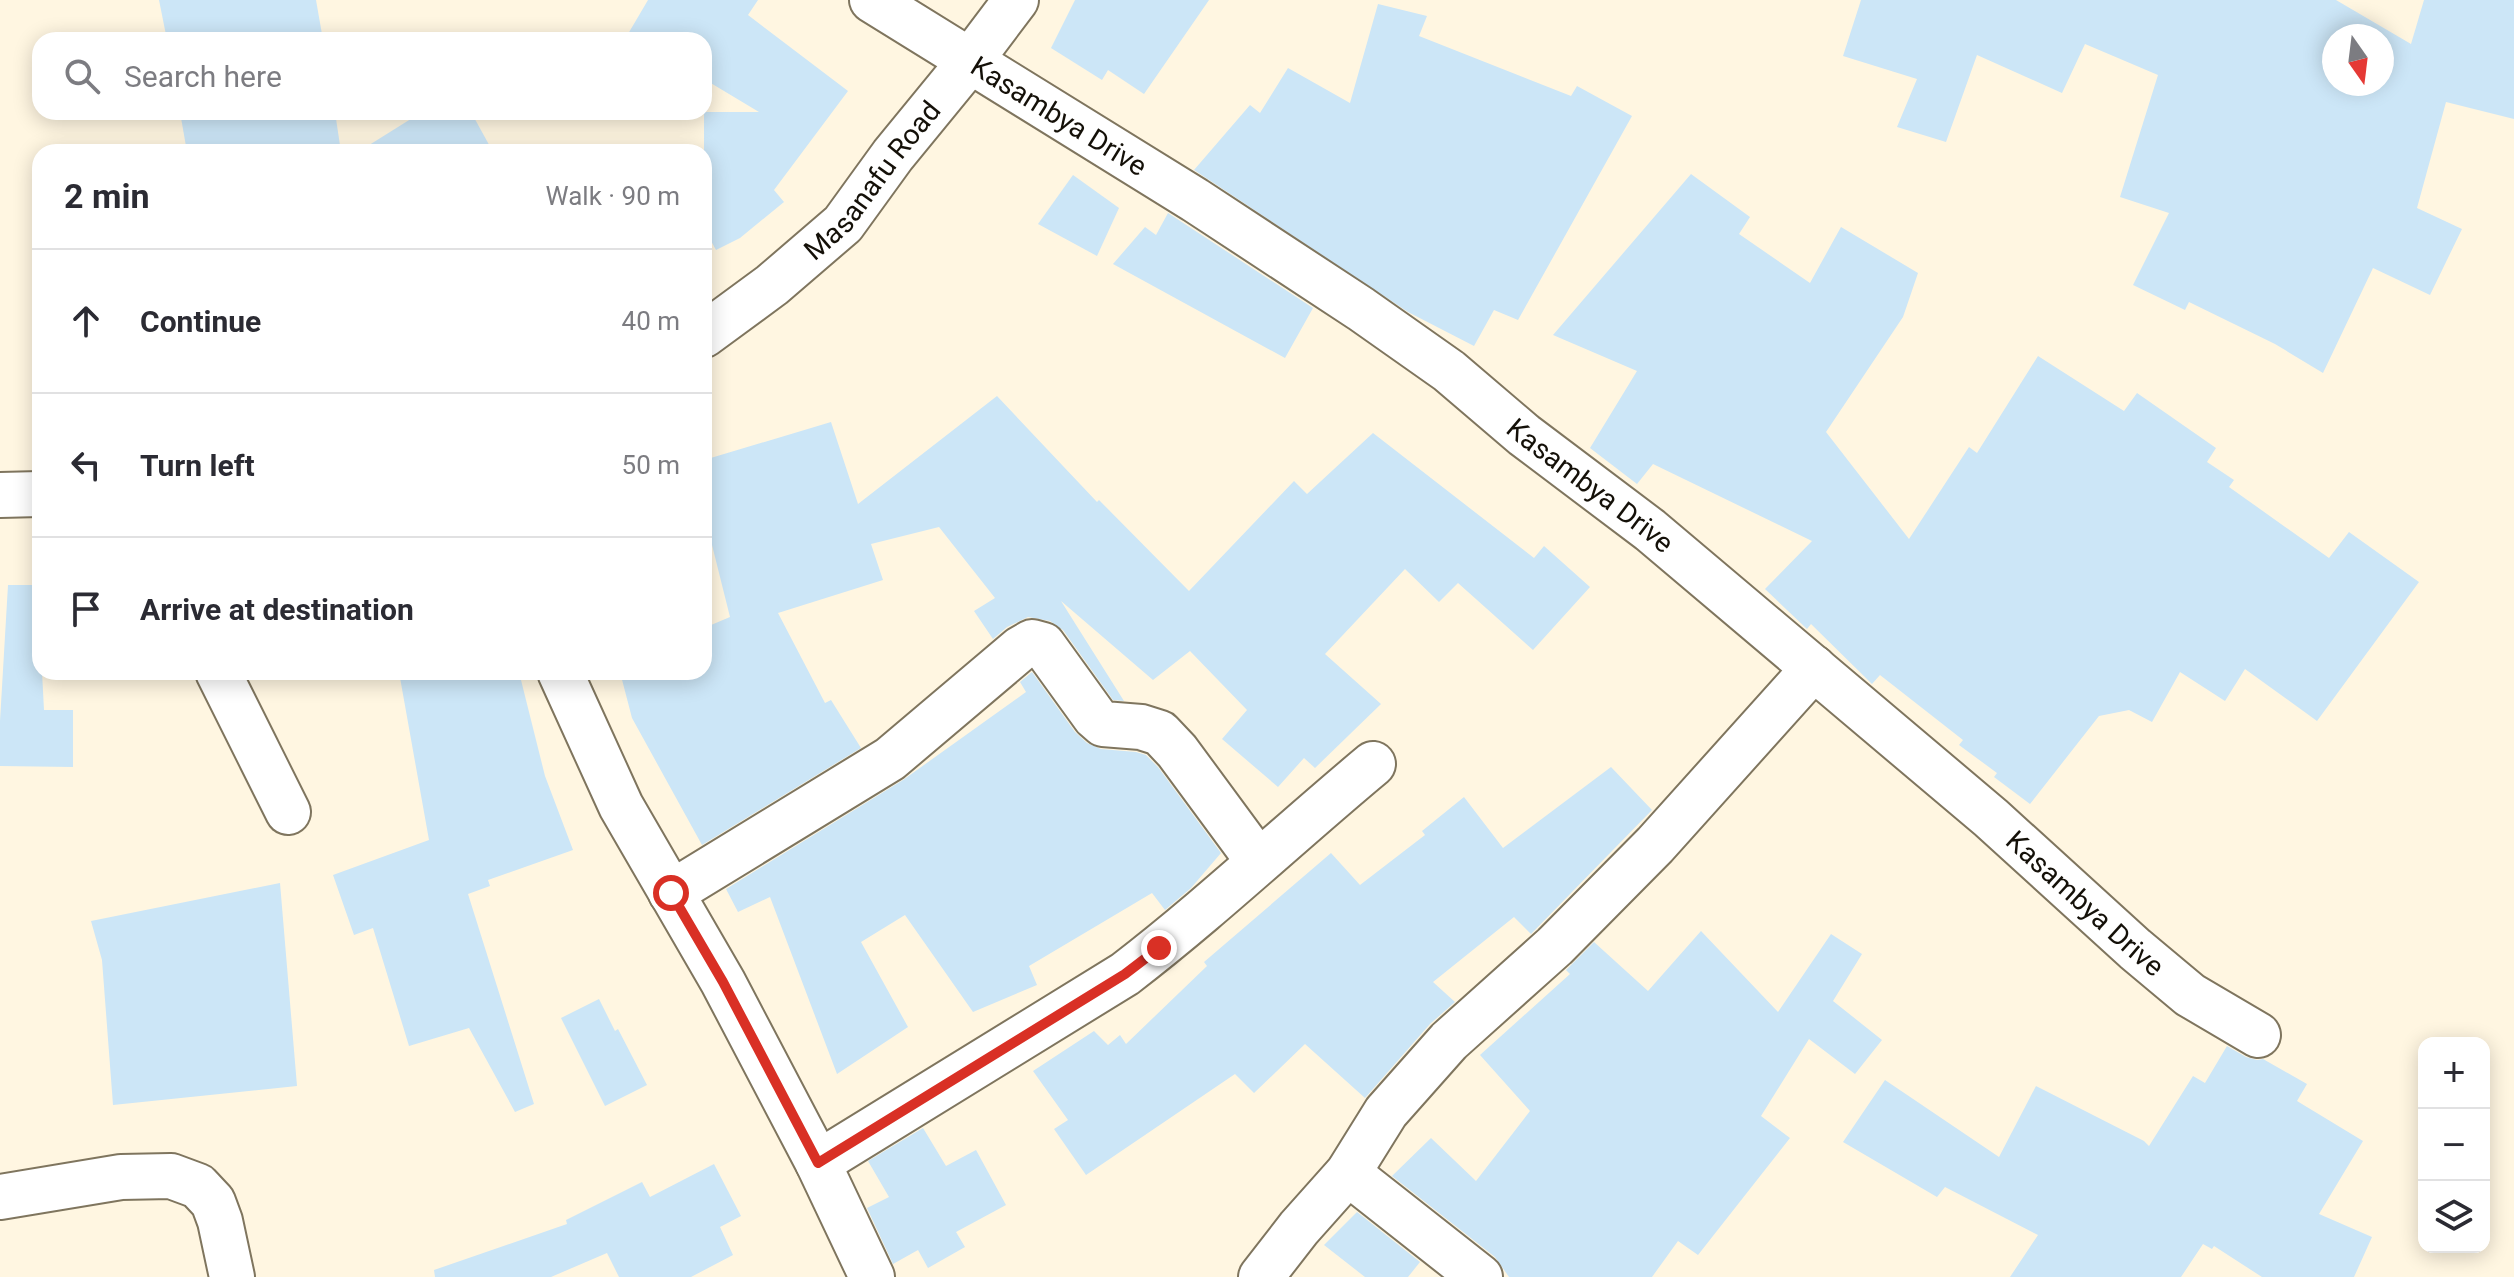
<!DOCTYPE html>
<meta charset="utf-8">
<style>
:root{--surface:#fff;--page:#f7f7f7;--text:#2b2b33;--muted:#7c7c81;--line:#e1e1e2}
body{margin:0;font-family:Roboto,sans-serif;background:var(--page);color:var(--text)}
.controls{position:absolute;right:24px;bottom:24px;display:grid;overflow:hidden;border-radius:16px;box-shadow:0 4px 20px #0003}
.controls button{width:72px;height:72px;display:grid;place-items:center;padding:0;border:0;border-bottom:2px solid var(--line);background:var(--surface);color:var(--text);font:40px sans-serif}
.compass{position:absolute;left:2322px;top:24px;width:72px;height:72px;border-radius:50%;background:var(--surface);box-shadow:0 4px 20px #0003;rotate:166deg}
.stop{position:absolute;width:24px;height:24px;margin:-18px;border:6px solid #d93025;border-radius:50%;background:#fff}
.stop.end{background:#d93025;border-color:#fff;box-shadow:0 2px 8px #0008}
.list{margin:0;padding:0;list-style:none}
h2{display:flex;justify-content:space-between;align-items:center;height:104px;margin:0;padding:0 32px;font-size:34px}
h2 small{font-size:26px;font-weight:400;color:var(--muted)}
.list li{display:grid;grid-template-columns:52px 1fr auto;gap:24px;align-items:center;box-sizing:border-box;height:144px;padding:0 32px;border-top:2px solid var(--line)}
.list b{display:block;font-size:30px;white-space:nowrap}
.list em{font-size:26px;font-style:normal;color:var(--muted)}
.icon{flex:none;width:44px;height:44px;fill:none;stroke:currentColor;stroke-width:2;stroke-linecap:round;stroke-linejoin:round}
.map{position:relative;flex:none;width:2514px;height:1277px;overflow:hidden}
.search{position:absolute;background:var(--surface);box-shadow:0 4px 20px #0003;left:32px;top:32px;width:680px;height:88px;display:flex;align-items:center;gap:20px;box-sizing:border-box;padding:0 28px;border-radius:24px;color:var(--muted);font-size:30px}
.panel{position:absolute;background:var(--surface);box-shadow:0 4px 20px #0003;left:32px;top:144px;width:680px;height:536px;border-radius:24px}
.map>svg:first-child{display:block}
</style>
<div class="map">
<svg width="2514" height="1277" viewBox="0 0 2514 1277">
<rect width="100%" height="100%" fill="#fff6e1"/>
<g fill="#cce6f7" fill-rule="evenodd">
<path d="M159,0h157l7,40h-156z"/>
<path d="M648,0h110l-10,15 100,76 -74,99 10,12 -44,36 -24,12 -12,-22v-116h55l-55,-33v-39h-66l-10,-6z"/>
<path d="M1075,0h134l-65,94 -36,-24 -6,10 -51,-32z"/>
<path d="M1861,0h475l75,44 13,-44h90v119l-68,-17 -29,106 45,21 -32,66 -57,-27 -50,105 -48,-29 -86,-42 -4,8 -52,-25 36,-72 -49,-16 38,-122 -73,-31 -23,49 -85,-38 -31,87 -49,-15 20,-48 -74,-23zM2334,36h48v48h-48z"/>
<path d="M1378,4l49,12 -8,20 152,60 6,-10 55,30 -114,204 -24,-10 -20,36 -66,-34 -214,-142 56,-65 10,8 28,-45 62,35z"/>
<path d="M180,112h155l6,40h-154z"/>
<path d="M422,112h49l22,40h-135z"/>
<path d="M1691,174l59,43 -11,17 71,49 31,-56 77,46 -15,44 -77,115 83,107 60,-92 8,6 61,-97 86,55 13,-18 79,55 -9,14 27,18 -5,7 100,71 20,-26 70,50 -102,139 -72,-52 -20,32 -45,-29 -28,50 -23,-12 -30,6 -69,88 -36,-27 3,-4 -38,-28 4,-5 -83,-65 -8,9 -61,-60 -4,5 -42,-40 47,-48 -159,-77 -16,20 -47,-36 47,-77 -84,-36z"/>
<path d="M1073,175l46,33 -22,48 -59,-32z"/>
<path d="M1168,213l145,95 -28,50 -172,-94 32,-37 11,8z"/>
<path d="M997,396l100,106 2,-2 90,91 105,-110 13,13 66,-61 161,125 10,-12 46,41 -57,63 -75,-67 -19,19 -34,-33 -80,85 56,50 -66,64 -11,-10 -26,29 -56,-48 25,-29 -57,-59 -37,29 -92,-79 63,100 -11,-1 -50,-70 -13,-9 -22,-4 -21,10 -14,12 -19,-28 21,-13 -56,-71 -68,17 12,36 -105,33 47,90 6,-3 30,48 -159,97 -70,-127 -12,-46h84v-44l26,-11 -26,-104v-53l127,-38 27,82z"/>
<path d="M8,585h30l2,87h2l2,38h29v57l-73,-1v-45z"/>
<path d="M399,672h120l26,104 28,74 -85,30 2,6 -22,8 66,210 -19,8 -46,-84 -60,18 -36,-118 -19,7 -21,-60 96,-35z"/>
<path d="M1032,672l43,60 12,11 14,6 35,3 10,3 12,12 63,86 -30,35 -26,22 -13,-17 -123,73 8,19 -64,27 -68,-97 -44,27 47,85 -71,47 -67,-177 -32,15 -12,-23 177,-109 123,-88 -6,-10z"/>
<path d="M1611,767l41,43 -121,124 -17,-17 -81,65 22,20 -25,22 -65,74 -60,-54 -51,49 -19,-19 -149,101 -32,-46 14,-9 -35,-49 61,-40 14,14 12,-10 6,9 81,-78 -3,-4 127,-109 29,32 65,-50 -3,-4 42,-34 39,51z"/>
<path d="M280,883l17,203 -184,19 -11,-145 -11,-39z"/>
<path d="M1701,931l77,81 53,-78 31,20 -29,47 49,39 -27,34 -46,-35 -48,77 29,22 -92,117 -20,-14 -26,36h-143l-14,-20 -103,-81 39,-38 45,43 54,-70 -50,-56 90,-81 -4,-4 28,-28 54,49z"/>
<path d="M599,999l16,32 3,-2 29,56 -42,21 -44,-88z"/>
<path d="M2227,1046l19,11 11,3 6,-1 44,25 -10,17 66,40 -44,73 53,23 -18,40h-92l-48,-31 -2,3 -9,-5 -22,33h-171l28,-42 -93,-48 -8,10 -94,-55 42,-62 114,77 37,-71 108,55 5,5 44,-70 12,7z"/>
<path d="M923,1128l23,38 30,-16 30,55 -50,27 9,15 -37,21 -10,-18 -25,14 -26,-56 22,-11 -21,-36z"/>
<path d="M714,1164l27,52 -21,11 13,28 -42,22h-72l-12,-24 -56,24h-116l-1,-7 133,-46 -1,-4 76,-38 8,15z"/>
<path d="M1357,1212l63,50 -12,15h-43l-41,-32z"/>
</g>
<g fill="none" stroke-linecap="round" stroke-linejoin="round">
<defs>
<g id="street">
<path id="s1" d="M872,0l323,200 166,109 88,62 75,64 126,95 341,288 144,131 55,46 68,40"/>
<path id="s2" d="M704,335l68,-50 71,-61 50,-69 77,-94 46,-61"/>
<path d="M0,495l40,-1"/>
<path d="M218,672l70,140"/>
<path d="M560,672l61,134 102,176 95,181 54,114"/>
<path d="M671,893l219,-134 130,-110 12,-7 11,3 52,72 8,7 38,3 19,6 17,18 81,110"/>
<path d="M818,1163l307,-189c86,-66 165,-141 248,-210"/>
<path d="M1348,1173l132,104"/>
<path d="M0,1197l121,-20 50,-1 27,10 15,16 7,19 12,56"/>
<path d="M1261,1277l38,-49 49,-55 38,-61 63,-71 106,-95 100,-101 159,-177"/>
</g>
</defs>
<use href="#street" stroke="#7f755e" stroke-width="48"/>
<use href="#street" stroke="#fff" stroke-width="44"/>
</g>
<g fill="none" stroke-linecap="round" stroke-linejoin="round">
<path stroke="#d93025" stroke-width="10" d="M671,893l52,89 95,181 307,-189 34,-26"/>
</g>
<g text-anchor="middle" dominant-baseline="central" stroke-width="7" stroke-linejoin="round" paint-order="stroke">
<g font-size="28" fill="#141008" stroke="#fff6e1">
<text stroke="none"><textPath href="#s1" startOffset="220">Kasambya Drive</textPath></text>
<text stroke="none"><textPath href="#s2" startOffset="230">Masanafu Road</textPath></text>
<text stroke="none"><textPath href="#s1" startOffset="868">Kasambya Drive</textPath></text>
<text stroke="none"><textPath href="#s1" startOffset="1516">Kasambya Drive</textPath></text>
</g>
</g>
</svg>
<div class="controls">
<button>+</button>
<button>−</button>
<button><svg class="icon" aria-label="layers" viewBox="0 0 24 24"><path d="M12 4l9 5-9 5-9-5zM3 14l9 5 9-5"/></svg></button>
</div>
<svg class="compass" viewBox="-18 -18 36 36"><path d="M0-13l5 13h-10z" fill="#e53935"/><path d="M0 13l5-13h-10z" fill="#7c7c81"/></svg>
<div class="stop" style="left:671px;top:893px"></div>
<div class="stop end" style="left:1159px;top:948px"></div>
<div class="search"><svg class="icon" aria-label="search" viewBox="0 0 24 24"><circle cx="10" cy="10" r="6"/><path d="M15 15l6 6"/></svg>Search here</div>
<section class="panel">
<h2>2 min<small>Walk · 90 m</small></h2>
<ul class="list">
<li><svg class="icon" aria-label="ahead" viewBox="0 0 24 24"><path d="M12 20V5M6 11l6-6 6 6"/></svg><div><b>Continue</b></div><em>40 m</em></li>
<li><svg class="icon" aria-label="left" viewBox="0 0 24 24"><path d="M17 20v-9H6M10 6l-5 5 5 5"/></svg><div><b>Turn left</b></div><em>50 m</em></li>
<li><svg class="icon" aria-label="arrive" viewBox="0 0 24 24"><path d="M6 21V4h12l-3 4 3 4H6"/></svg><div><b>Arrive at destination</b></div></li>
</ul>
</section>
</div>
